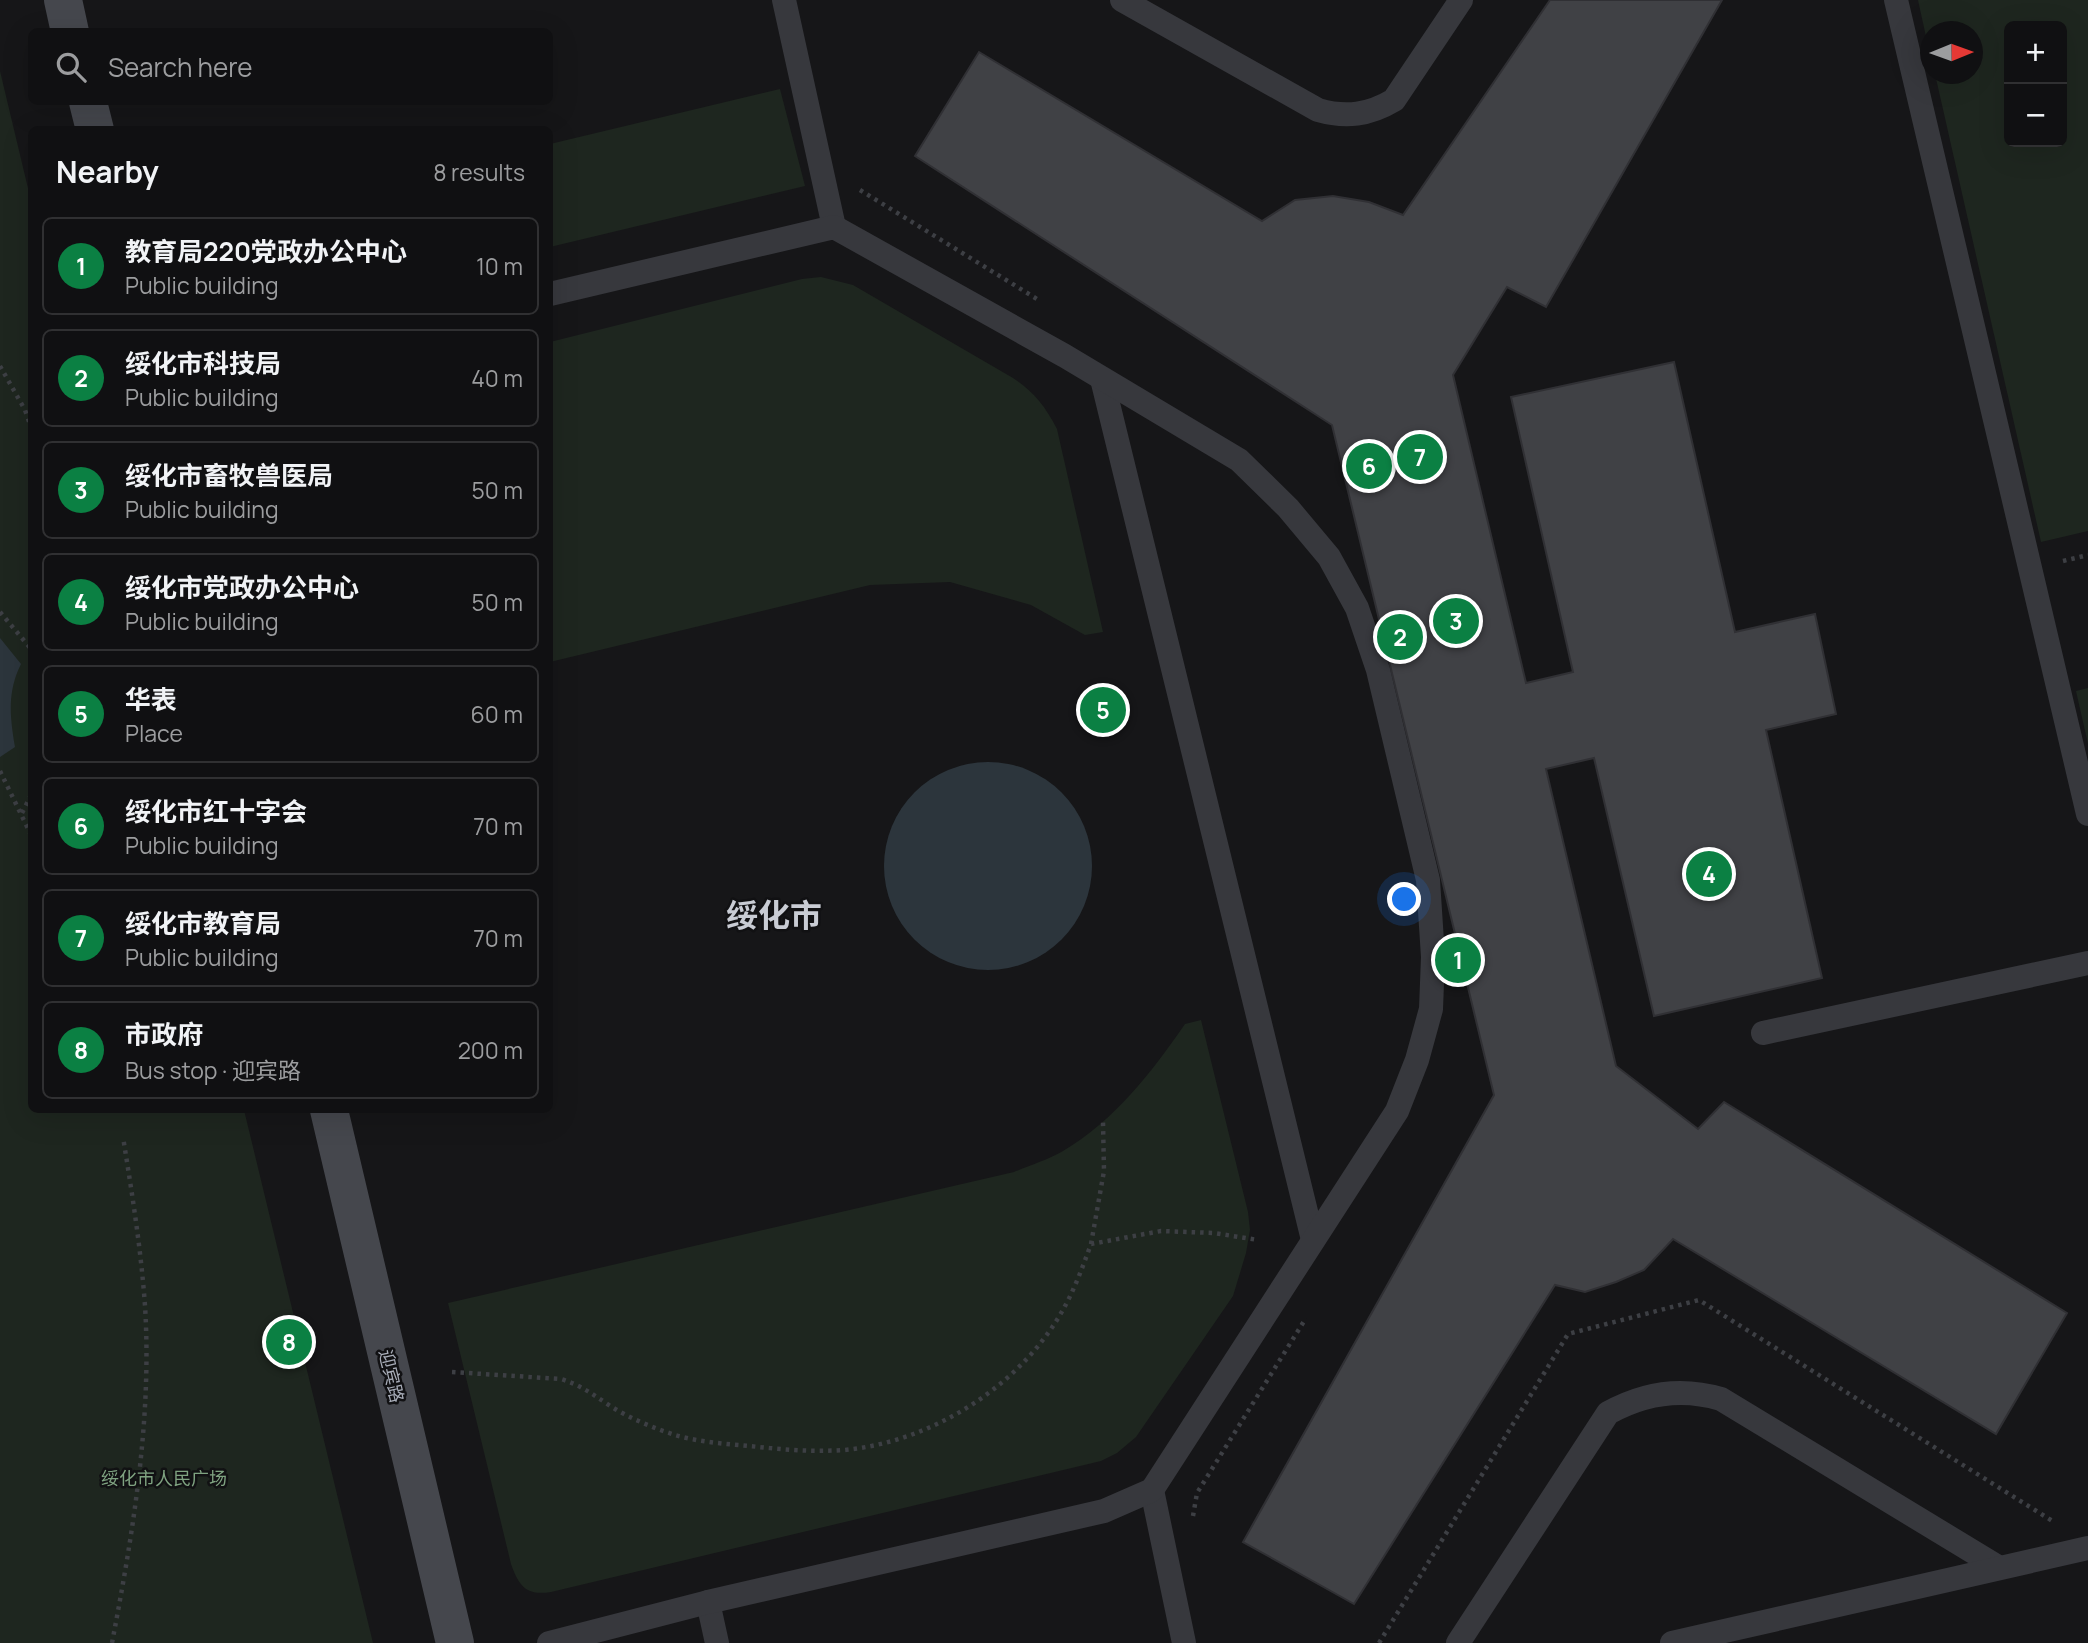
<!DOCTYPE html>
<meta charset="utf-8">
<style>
:root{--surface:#101012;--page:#1e1e20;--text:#f1f3f6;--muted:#9c9d9f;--line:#303032;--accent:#0b8043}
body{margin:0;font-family:Manrope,"Noto Sans SC",sans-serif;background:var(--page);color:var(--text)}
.controls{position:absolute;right:21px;top:21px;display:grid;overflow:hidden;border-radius:10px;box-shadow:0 7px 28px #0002}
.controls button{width:63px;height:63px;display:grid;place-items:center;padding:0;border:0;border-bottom:2px solid var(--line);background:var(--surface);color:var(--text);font:35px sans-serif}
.compass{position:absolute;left:1920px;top:21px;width:63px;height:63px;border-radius:50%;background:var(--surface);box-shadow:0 7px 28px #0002;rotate:89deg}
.you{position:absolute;left:1405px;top:900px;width:24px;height:24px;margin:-18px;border:5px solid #fff;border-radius:50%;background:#1a73e8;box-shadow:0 0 0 10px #1a73e833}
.badge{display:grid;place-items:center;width:46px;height:46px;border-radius:50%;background:var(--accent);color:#fff;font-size:23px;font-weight:700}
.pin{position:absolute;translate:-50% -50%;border:4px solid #fff;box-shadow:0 2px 7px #0006}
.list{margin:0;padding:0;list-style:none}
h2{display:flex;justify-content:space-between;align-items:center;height:91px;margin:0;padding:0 28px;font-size:30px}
h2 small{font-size:23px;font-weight:400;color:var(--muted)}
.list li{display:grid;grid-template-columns:46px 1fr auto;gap:21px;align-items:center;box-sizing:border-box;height:98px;margin:0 14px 14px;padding:0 14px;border:2px solid var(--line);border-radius:10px}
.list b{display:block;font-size:26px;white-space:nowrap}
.list p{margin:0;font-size:23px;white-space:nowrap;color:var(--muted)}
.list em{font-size:23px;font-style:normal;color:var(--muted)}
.icon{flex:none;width:38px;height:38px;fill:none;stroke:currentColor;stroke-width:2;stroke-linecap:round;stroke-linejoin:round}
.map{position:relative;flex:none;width:2088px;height:1643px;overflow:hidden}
.search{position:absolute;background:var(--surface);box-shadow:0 7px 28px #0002;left:28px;top:28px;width:525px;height:77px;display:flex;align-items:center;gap:18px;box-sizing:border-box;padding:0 24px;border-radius:10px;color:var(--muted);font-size:26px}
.panel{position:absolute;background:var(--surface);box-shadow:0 7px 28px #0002;left:28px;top:126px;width:525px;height:987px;border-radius:10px}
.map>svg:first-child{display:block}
</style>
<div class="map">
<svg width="2088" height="1643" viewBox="0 0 2088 1643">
<rect width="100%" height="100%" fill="#161618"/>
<g fill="#1e261f" fill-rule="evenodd">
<path d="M1918,0h170v531l-47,11 -106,-468h37v-42h-42v23zM2062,26v116h-53v-116z"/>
<path d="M0,71l32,134v905h212l129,533h-373z"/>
<path d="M780,89l25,97 -255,61v-103z"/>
<path d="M821,277l32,8 160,93c21,14 32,28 44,51l46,203 -18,3 -54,-30 -81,-23 -80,3 -320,77v-320l252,-63z"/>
<path d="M2088,688v56l-12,-53z"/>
<path d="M1201,1020l47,192 2,18 -4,23 -13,43 -97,141 -19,16 -16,8 -550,131c-25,4 -32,-6 -40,-28l-63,-261 566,-131c16,-7 34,-12 49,-21 52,-31 88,-78 122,-127z"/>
</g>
<g fill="#2c353c">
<path d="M0,638l21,26c-14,28 -11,52 -6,83l-15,10z"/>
<circle cx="988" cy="866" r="104"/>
</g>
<path fill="#404145" stroke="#303034" stroke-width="2" d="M1550,0h172l-176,307 -39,-20 -54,88 73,308 47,-11 -62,-275 163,-35 61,270 80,-18 21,100 -70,16 56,248 -168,38 -60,-258 -48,11 70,297 82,63 26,-27 343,211 -71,121 -323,-195 -29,31 -28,12 -31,10 -30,-7 -201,319 -111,-62 251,-447 -162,-670 -417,-269 64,-104 283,169 33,-21 38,-4 36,6 34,13z"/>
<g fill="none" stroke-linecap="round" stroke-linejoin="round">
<g stroke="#3d3f44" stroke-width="4.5" stroke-dasharray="3.5 5" stroke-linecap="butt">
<path d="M860,190l177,109"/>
<path d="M0,366l25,44 7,20"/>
<path d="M2063,561l25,-6"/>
<path d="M0,612l32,38"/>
<path d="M0,771l32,66"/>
<path d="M22,813l10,-20"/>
<path d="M1091,1244l13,-73 -1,-49"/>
<path d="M452,1372l109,7c20,6 34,17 51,28 19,12 42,21 63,28 27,8 56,9 84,12 28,3 56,5 85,3 88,-8 177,-64 220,-142 11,-20 19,-42 27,-64l70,-13 53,2 44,7"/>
<path d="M1193,1516l4,-23 109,-175"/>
<path d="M112,1643c21,-110 40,-225 33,-337 -4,-57 -13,-113 -22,-169"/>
<path d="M1379,1643l189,-309 131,-34 355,222"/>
</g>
<g stroke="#37383d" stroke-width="24">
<path d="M784,0l50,227"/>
<path d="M1122,0l196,110c28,8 51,5 76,-10l67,-100"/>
<path d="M1896,0l192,814"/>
<path d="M1102,379l211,861"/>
<path d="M1763,1033l325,-70"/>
<path d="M1152,1490l32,153"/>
<path d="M708,1602l9,41"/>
<path d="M549,1643l159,-41 396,-91 48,-21 245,-379 20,-51 14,-51 2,-52 -5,-77 -50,-210 -21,-62 -28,-51 -41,-49 -49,-48 -174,-104 -231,-129 -284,67"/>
<path d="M1458,1643l150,-230c36,-20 73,-26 113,-14l277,168"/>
<path d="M1672,1643l416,-95"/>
</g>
<g stroke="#45474d" stroke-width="38">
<path d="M63,0l7,32"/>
<path d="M88,102l7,28"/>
<path d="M329,1110l126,533"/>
</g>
</g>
<g text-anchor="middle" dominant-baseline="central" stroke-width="5" stroke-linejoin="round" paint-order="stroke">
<g font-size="18" fill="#a8adb8" stroke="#111113">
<text transform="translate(392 1376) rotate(77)">迎宾路</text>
</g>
<g font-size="18" fill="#7fa381" stroke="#111113">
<text x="164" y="1478">绥化市人民广场</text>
</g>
<g font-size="32" font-weight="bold" fill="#c9ccd4" stroke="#111113">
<text x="774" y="915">绥化市</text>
</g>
</g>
</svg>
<div class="controls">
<button>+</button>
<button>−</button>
</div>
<svg class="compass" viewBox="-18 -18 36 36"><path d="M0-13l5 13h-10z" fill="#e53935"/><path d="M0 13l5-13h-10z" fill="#9c9d9f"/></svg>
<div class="you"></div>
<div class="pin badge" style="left:1458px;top:960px">1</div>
<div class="pin badge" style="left:1400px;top:637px">2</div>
<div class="pin badge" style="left:1456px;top:621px">3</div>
<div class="pin badge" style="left:1709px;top:874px">4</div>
<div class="pin badge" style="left:1103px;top:710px">5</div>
<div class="pin badge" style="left:1369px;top:466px">6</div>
<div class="pin badge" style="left:1420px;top:457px">7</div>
<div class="pin badge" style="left:289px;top:1342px">8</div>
<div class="search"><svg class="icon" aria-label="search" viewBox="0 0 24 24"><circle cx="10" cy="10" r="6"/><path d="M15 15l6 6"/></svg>Search here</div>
<section class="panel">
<h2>Nearby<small>8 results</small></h2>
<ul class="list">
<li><span class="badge">1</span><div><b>教育局220党政办公中心</b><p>Public building</p></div><em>10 m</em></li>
<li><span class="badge">2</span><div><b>绥化市科技局</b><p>Public building</p></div><em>40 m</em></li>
<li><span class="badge">3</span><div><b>绥化市畜牧兽医局</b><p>Public building</p></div><em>50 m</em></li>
<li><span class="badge">4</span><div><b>绥化市党政办公中心</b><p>Public building</p></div><em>50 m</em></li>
<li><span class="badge">5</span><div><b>华表</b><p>Place</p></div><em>60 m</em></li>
<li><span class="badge">6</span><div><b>绥化市红十字会</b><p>Public building</p></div><em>70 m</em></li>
<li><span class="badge">7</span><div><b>绥化市教育局</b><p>Public building</p></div><em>70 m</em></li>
<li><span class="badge">8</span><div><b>市政府</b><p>Bus stop · 迎宾路</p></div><em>200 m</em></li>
</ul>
</section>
</div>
